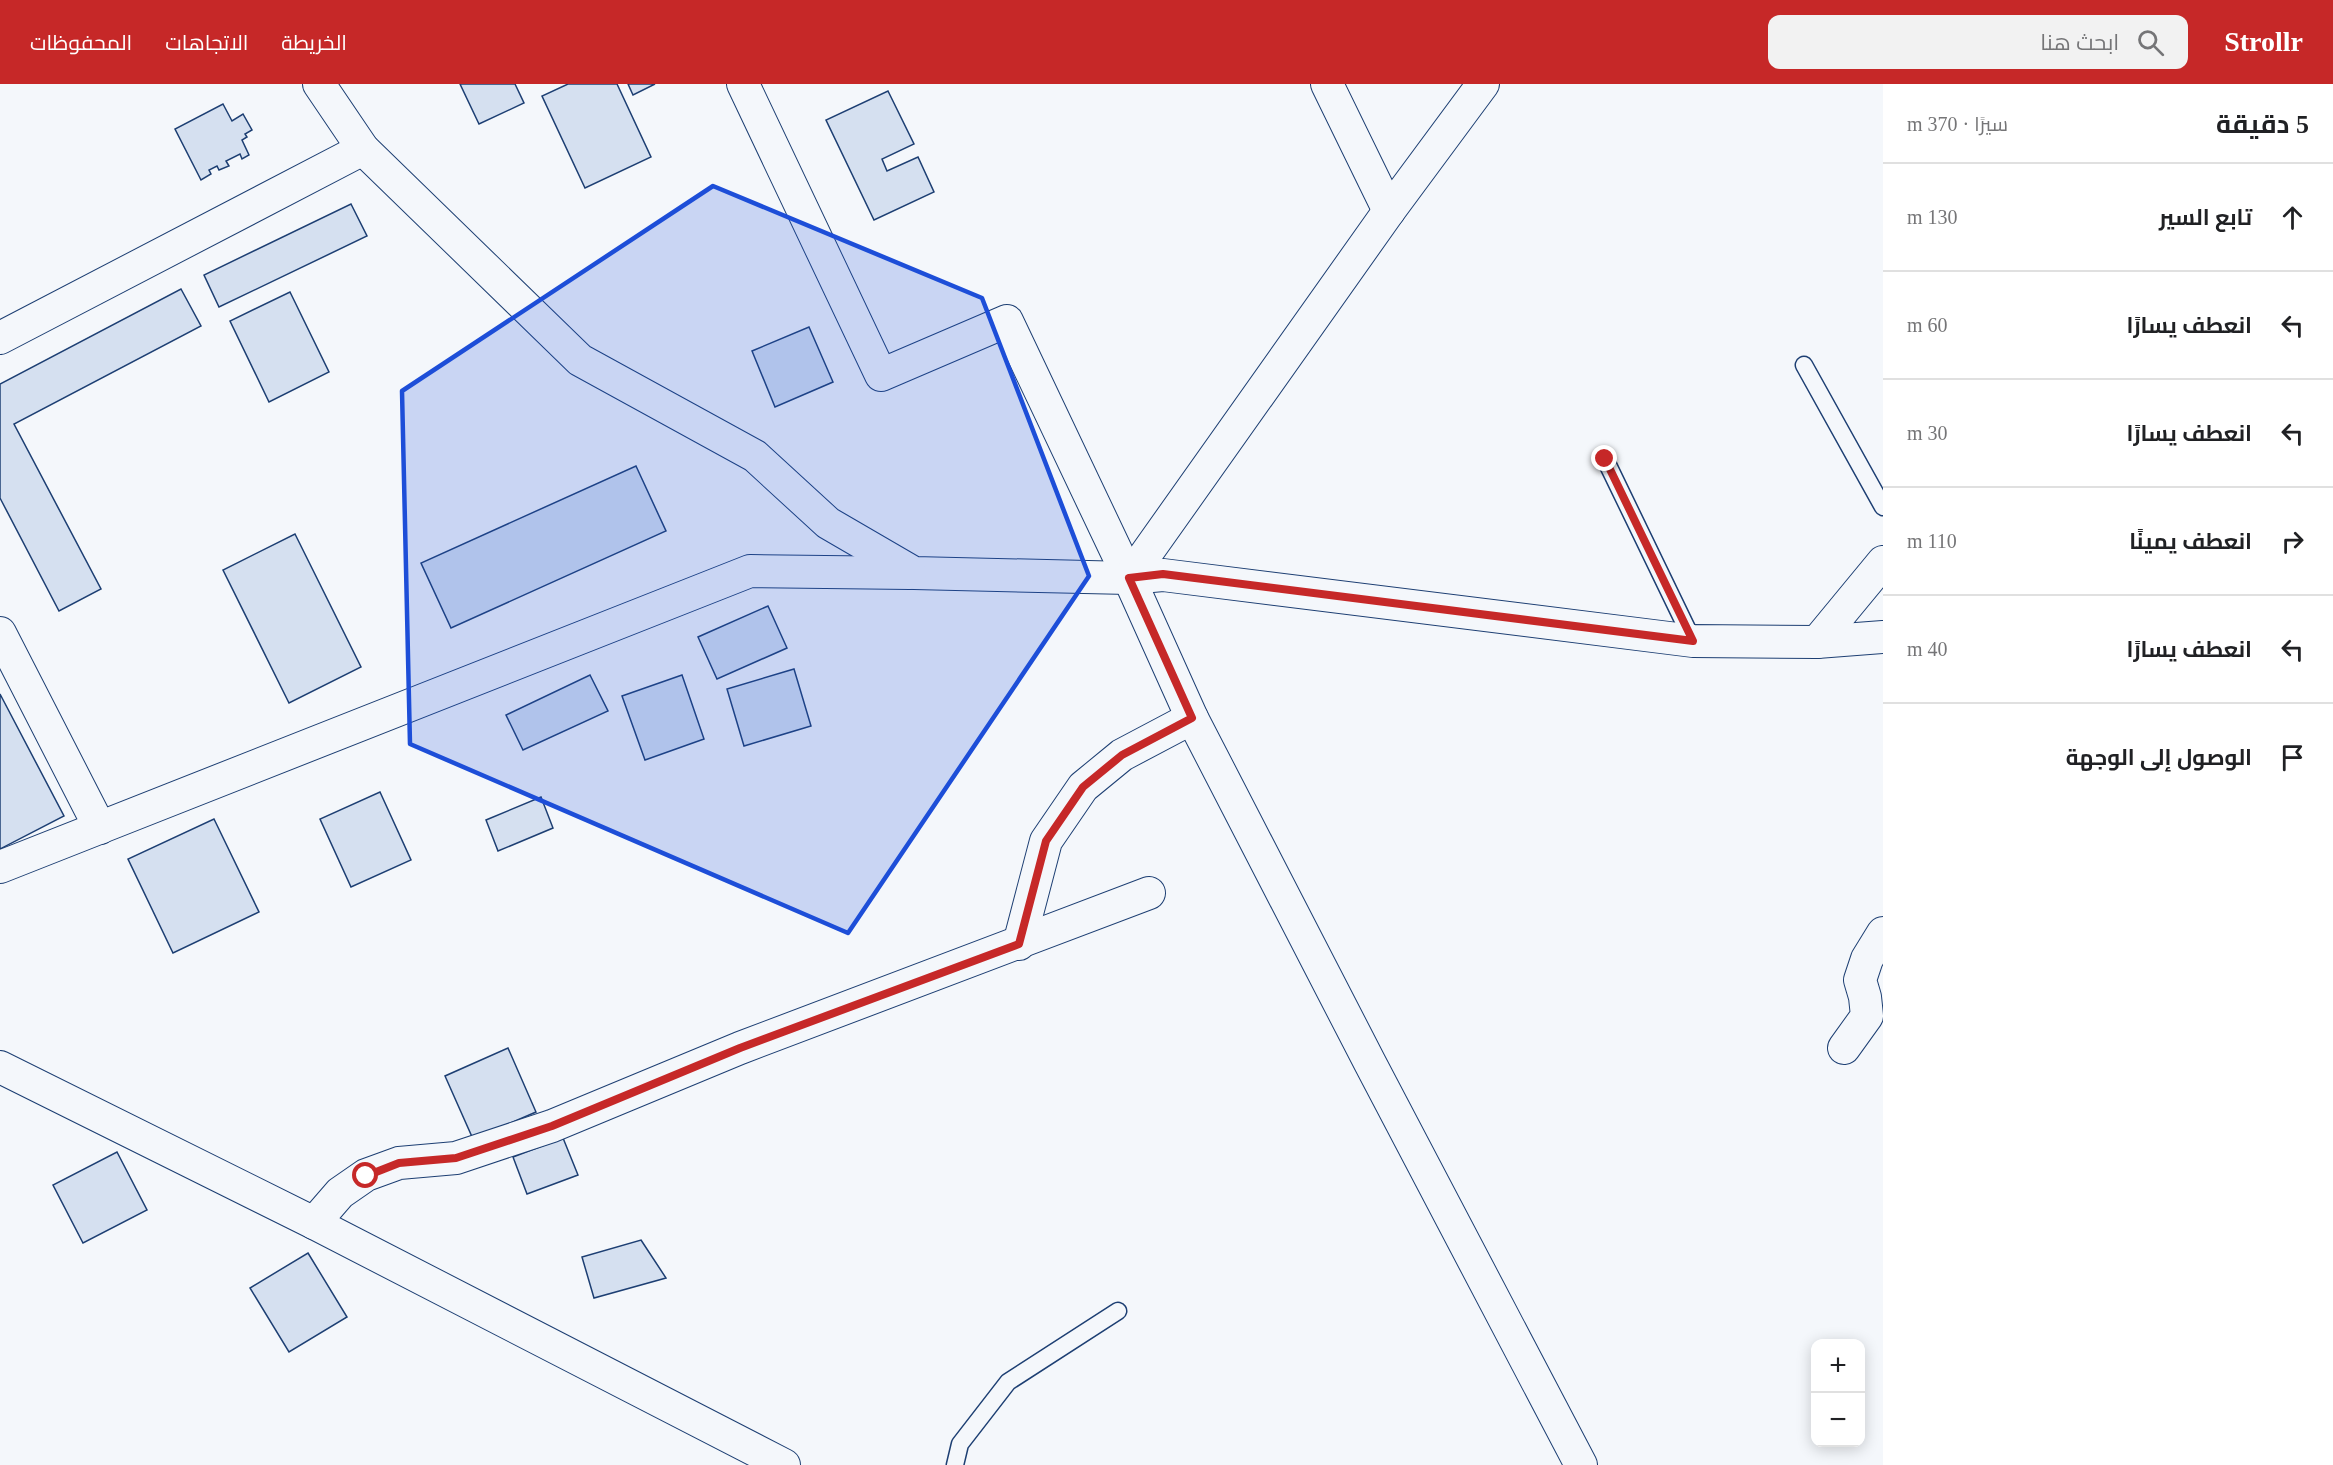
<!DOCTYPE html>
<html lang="ar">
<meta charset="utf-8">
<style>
:root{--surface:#fff;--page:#f2f2f2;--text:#202124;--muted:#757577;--line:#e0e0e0;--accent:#c62828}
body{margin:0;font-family:"Times New Roman",Cairo,serif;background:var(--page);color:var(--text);direction:rtl}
.controls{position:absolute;right:18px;bottom:18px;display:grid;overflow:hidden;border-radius:12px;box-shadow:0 3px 15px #0003}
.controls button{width:54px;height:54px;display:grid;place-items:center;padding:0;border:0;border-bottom:2px solid var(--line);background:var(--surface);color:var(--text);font:30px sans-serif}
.stop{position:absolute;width:18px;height:18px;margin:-14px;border:4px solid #c62828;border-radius:50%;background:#fff}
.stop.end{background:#c62828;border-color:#fff;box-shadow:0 2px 6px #0008}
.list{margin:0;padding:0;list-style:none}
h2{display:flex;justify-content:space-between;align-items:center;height:78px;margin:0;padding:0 24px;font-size:26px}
h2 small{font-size:20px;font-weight:400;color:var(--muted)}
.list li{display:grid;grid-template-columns:39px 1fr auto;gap:18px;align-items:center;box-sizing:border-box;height:108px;padding:0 24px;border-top:2px solid var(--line)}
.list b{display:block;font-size:22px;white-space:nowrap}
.list em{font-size:20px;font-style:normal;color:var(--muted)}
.icon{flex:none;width:33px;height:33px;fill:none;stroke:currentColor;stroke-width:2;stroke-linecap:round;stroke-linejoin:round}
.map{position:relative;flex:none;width:1883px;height:1381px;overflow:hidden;direction:ltr}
header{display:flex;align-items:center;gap:36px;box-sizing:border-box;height:84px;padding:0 30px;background:var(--accent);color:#fff}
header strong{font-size:28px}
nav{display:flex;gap:33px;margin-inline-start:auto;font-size:21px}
.search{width:420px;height:54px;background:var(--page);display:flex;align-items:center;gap:15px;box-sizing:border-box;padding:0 21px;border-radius:12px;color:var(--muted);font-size:22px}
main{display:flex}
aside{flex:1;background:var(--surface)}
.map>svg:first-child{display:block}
</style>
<header>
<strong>Strollr</strong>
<div class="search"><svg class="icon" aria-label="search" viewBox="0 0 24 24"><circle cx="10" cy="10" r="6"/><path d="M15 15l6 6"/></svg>ابحث هنا</div>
<nav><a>الخريطة</a><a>الاتجاهات</a><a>المحفوظات</a></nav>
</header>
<main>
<aside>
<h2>5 دقيقة<small>سيرًا · 370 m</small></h2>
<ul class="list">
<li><svg class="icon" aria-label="ahead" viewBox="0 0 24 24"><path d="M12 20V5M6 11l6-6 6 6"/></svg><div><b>تابع السير</b></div><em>130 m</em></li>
<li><svg class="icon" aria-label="left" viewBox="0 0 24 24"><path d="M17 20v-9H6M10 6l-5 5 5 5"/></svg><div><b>انعطف يسارًا</b></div><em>60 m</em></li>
<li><svg class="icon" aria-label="left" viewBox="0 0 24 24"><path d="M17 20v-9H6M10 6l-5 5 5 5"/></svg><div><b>انعطف يسارًا</b></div><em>30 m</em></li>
<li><svg class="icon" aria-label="right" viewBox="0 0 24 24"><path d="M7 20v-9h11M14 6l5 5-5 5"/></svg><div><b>انعطف يمينًا</b></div><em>110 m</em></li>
<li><svg class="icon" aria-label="left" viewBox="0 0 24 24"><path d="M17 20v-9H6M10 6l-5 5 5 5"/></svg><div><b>انعطف يسارًا</b></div><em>40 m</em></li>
<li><svg class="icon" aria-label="arrive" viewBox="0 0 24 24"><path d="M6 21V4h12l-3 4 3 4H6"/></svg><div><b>الوصول إلى الوجهة</b></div></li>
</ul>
</aside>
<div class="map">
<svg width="1883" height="1381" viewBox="0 0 1883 1381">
<rect width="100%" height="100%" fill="#f4f7fb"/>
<g fill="#d5e0f0" stroke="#1d3f73" stroke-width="1.5">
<path d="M460,0h55l9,19 -45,21z"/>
<path d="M568,0h49l34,73 -66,31 -43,-92z"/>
<path d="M628,0h27l-22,11z"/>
<path d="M888,7l26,53 -32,15 5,12 31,-14 16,35 -60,28 -48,-100z"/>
<path d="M223,20l9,17 11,-7 9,16 -7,4 2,3 -5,3 7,15 -7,4 -2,-5 -14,7 3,5 -10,4 -2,-4 -8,4 2,4 -10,6 -26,-51z"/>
<path d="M351,120l16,32 -148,71 -15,-32z"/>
<path d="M181,205l20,37 -187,98 87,165 -42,22 -59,-113v-114z"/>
<path d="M290,208l39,80 -60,30 -39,-81z"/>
<path d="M809,243l24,55 -58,25 -23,-56z"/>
<path d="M636,382l30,65 -215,97 -30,-65z"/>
<path d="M295,450l66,133 -72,36 -66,-133z"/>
<path d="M768,522l19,42 -70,31 -19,-42z"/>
<path d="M794,585l17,57 -67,20 -17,-57z"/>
<path d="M590,591l18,36 -85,39 -17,-35z"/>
<path d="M682,591l22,64 -59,21 -23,-64z"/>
<path d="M0,610l64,122 -64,33z"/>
<path d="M380,708l31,68 -60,27 -31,-68z"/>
<path d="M541,713l12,31 -55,23 -12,-31z"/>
<path d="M214,735l45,93 -86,41 -45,-94z"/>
<path d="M508,964l28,64 -63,27 -28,-63z"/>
<path d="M563,1054l15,37 -51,19 -14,-37z"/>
<path d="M117,1068l30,58 -64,33 -30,-58z"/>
<path d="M641,1156l25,38 -72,20 -12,-41z"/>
<path d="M308,1169l39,64 -58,35 -39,-64z"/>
</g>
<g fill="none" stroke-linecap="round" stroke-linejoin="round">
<defs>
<g id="service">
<path d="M1804,281l79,142"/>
<path d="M1605,375l88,182"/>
<path d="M955,1381l5,-21 48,-62 110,-71"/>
</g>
<g id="minor">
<path d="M319,0l44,65 217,211 175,96 73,67 86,50 215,5 34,-3 530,66 124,1 66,-5"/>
<path d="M743,0l138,291 126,-54 122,257 63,140 178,345 211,402"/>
<path d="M1327,0l62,127"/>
<path d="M0,254l363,-189"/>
<path d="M1129,494l260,-367 94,-127"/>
<path d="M0,549l100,195"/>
<path d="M1817,558l66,-80"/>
<path d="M0,783l750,-296 160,2"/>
<path d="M1019,860l27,-103 37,-54 39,-32 70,-37"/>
<path d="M1844,964l23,-32 -2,-19 -5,-17 7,-21 16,-26"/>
<path d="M0,983l314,156 470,242"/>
<path d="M314,1139l26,-30 26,-18 33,-12 57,-5 96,-32 188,-78 409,-155"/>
</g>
</defs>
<use href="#service" stroke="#1d3f73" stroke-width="19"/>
<use href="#minor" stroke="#1d3f73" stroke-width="34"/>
<use href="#service" stroke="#f4f7fb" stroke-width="16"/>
<use href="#minor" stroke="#f4f7fb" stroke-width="32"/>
</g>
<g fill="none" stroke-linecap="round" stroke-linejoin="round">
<path stroke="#c62828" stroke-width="8" d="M366,1092l33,-13 57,-5 96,-32 188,-78 279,-104 27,-103 37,-54 39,-32 70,-37 -63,-140 34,-4 530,67 -88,-182"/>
</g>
<path fill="#1d4ed8" fill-opacity="0.2" stroke="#1d4ed8" stroke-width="4.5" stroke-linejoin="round" d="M713,102l269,112 107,278 -241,357 -438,-189 -8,-353z"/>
</svg>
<div class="controls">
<button>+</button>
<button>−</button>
</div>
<div class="stop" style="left:366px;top:1092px"></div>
<div class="stop end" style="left:1605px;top:375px"></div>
</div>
</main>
